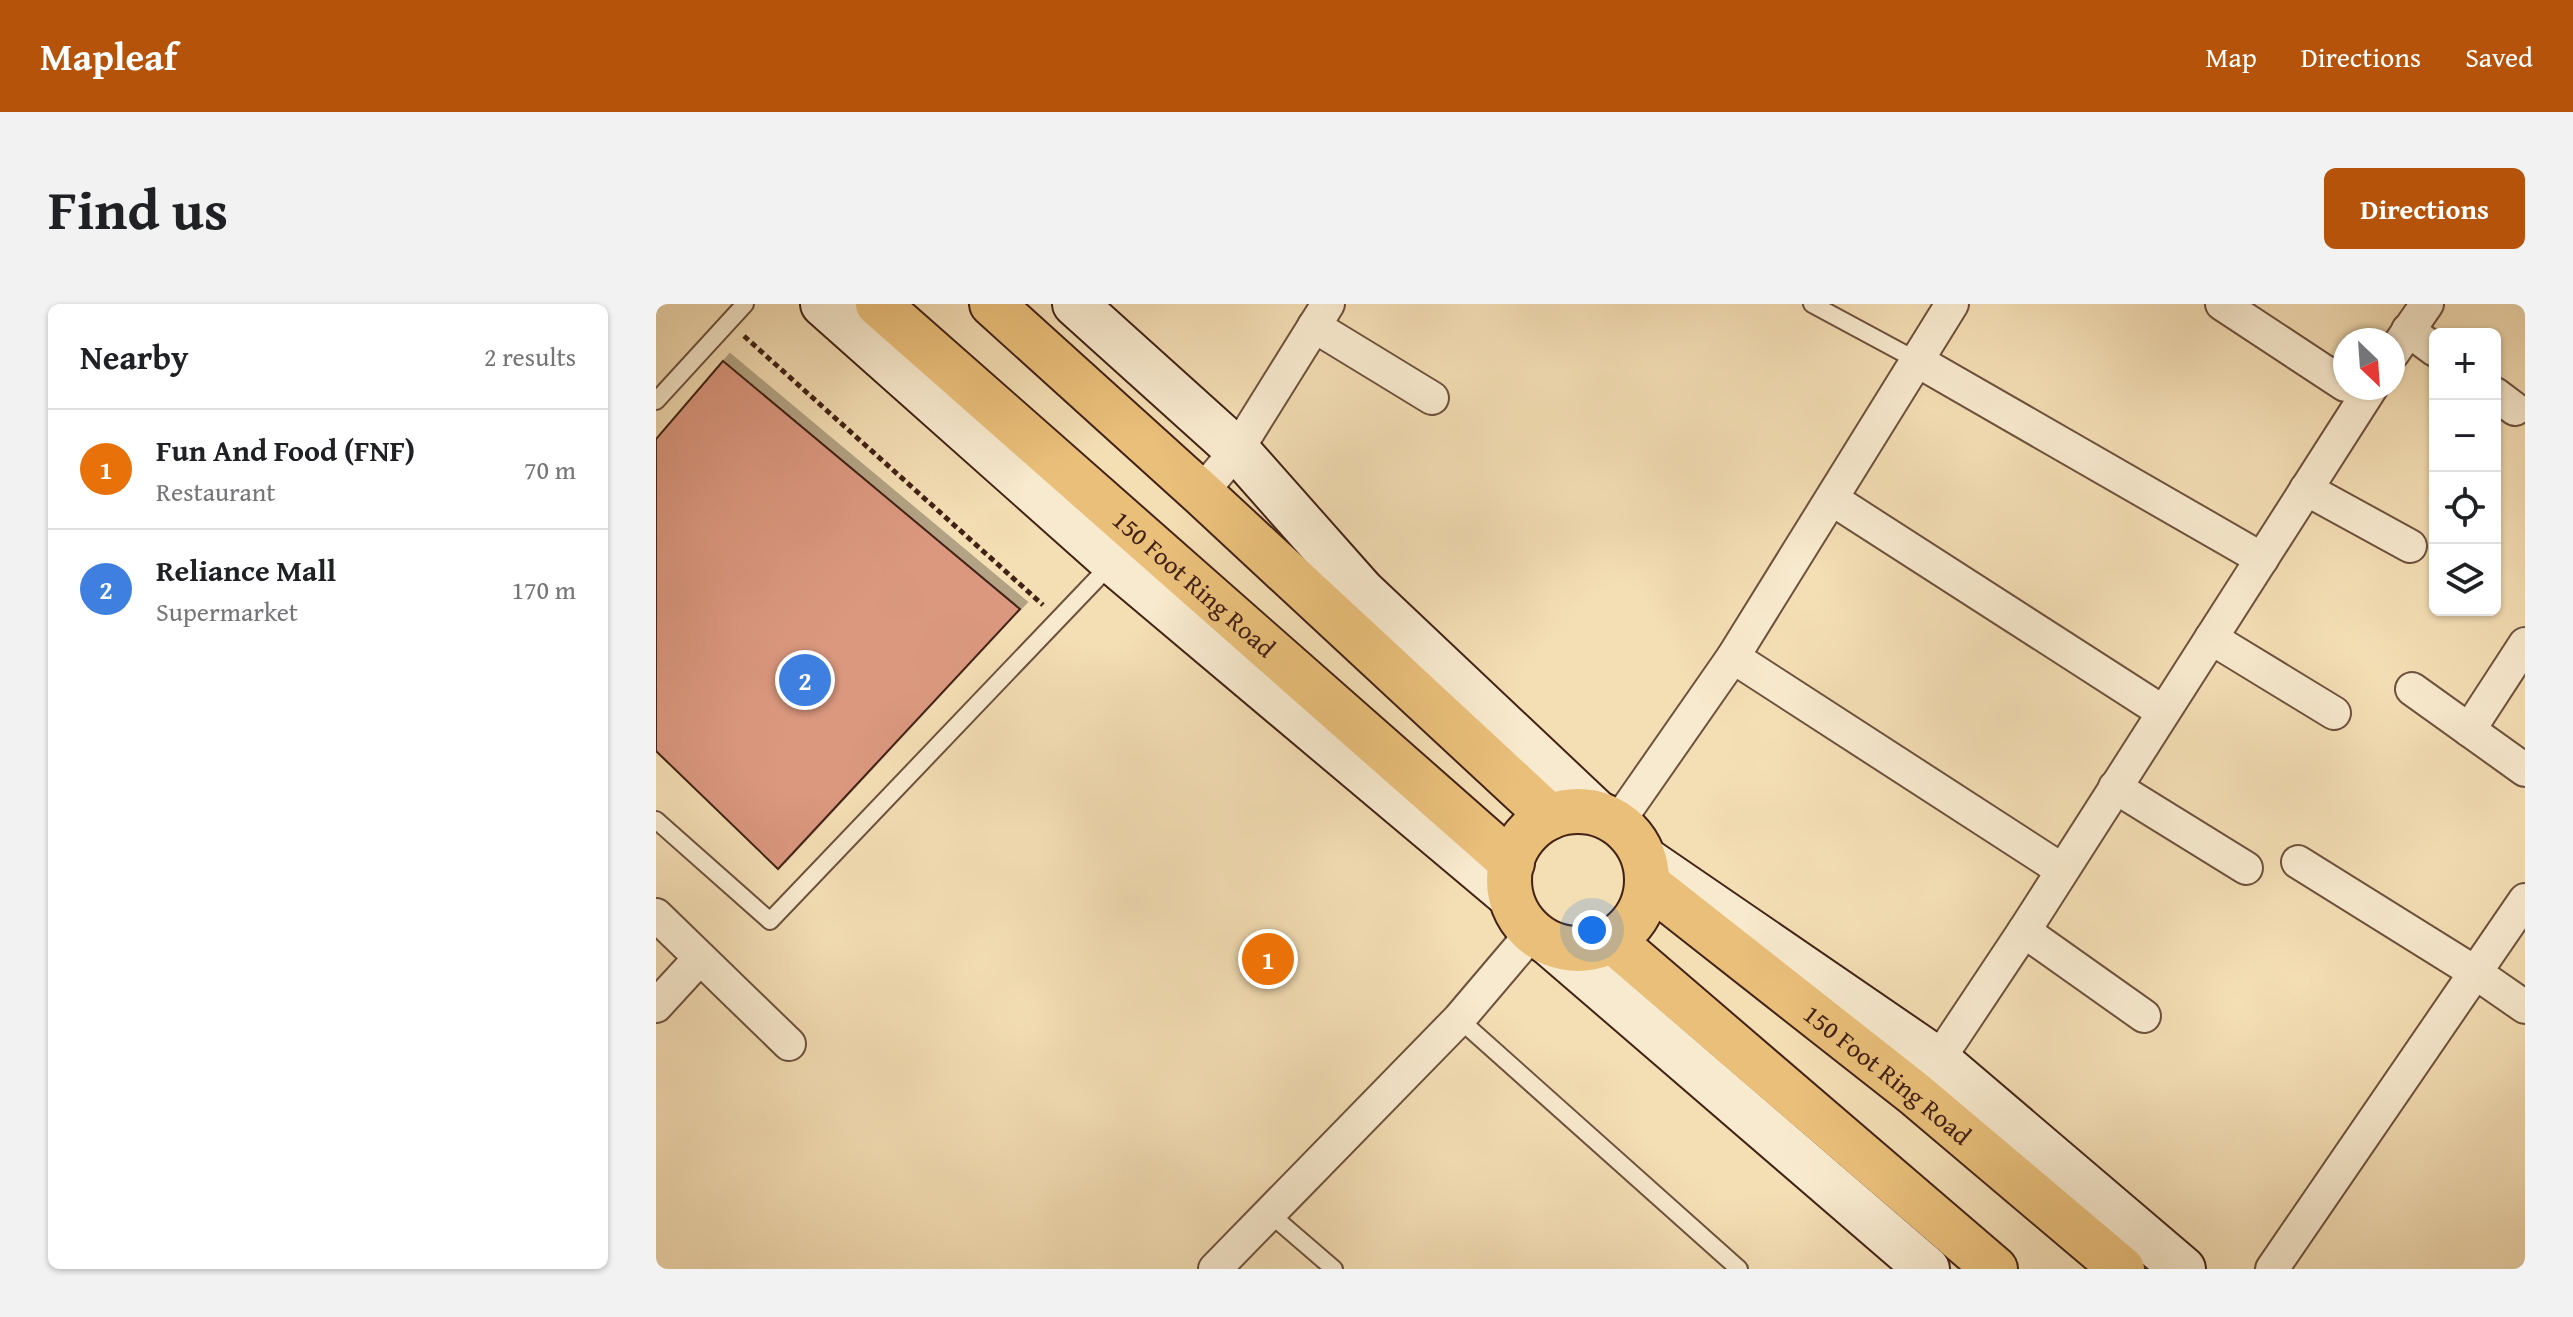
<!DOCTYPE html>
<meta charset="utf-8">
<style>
:root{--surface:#fff;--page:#f2f2f2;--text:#202124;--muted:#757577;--line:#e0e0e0;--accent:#b45309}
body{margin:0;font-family:"Gentium Book Plus",serif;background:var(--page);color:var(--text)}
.controls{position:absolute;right:24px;top:24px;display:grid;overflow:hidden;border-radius:12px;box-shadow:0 2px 6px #0004}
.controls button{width:72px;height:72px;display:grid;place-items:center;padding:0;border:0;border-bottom:2px solid var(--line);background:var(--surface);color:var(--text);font:40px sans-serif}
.compass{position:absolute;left:1677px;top:24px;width:72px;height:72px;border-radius:50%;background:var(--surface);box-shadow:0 2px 6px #0004;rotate:155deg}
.you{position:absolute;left:936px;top:626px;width:28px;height:28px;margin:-20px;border:6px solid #fff;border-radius:50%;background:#1a73e8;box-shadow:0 0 0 12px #1a73e833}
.badge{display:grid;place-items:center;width:52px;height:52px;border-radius:50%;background:var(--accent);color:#fff;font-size:26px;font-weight:700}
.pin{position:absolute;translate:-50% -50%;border:4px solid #fff;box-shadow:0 2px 8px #0006}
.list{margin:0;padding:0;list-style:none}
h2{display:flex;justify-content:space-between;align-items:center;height:104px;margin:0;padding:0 32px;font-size:34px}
h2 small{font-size:26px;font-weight:400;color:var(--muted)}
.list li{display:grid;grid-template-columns:52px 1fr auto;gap:24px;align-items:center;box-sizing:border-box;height:120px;padding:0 32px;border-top:2px solid var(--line)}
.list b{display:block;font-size:30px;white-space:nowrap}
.list p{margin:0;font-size:26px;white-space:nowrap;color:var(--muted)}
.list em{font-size:26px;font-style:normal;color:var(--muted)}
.icon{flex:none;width:44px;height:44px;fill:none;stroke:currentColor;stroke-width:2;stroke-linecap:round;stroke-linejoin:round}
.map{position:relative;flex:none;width:1869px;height:965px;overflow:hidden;border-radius:12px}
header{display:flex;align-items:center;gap:48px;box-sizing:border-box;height:112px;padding:0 40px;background:var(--accent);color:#fff}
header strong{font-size:38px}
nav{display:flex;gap:44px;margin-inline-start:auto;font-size:28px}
.intro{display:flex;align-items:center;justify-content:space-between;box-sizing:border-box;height:192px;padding:0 48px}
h1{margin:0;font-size:56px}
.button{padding:20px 36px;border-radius:12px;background:var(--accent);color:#fff;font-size:28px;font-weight:700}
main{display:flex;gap:48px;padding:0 48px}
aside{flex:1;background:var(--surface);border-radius:12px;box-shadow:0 2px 6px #0004}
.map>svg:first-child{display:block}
</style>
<header>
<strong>Mapleaf</strong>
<nav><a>Map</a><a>Directions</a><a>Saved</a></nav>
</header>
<div class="intro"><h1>Find us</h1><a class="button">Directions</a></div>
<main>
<aside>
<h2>Nearby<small>2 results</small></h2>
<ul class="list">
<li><span class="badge" style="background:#e8710a">1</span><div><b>Fun And Food (FNF)</b><p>Restaurant</p></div><em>70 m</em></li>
<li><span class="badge" style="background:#3f7fe0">2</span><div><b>Reliance Mall</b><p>Supermarket</p></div><em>170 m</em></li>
</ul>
</aside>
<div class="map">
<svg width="1869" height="965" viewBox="0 0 1869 965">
<defs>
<filter id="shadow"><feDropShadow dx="7" dy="-7" stdDeviation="0" flood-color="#0004"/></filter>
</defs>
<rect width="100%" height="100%" fill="#f4deb4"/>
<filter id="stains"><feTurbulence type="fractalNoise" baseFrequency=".0025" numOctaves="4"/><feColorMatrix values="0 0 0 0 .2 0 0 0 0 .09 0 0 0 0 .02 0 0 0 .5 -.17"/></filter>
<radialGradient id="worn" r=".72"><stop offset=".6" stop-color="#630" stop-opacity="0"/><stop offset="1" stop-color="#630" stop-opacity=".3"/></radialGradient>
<path fill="#db987f" stroke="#422216" stroke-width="2" filter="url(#shadow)" d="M67,57l297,248 -242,260 -122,-118v-312z"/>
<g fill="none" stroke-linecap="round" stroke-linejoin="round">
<defs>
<g id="lane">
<path d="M1156,0l104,56"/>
<path d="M0,97l89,-97"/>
<path d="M0,516l114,101 342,-358"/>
<path d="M803,715l280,250"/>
<path d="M613,909l65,56"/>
</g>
<g id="street">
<path d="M1566,0l123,81"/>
<path d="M658,22l118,72"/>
<path d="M1752,26l27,20"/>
<path d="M1737,49l34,-49"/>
<path d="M1260,56l346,199"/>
<path d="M1839,90l20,15"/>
<path d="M1650,185l104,57"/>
<path d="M545,189l36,-43 91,-146"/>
<path d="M1176,195l331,213"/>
<path d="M1555,334l123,75"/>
<path d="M1077,353l329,213"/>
<path d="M1756,385l113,81"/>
<path d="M1813,426l56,-86"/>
<path d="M1459,483l131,81"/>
<path d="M962,518l115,-165 219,-353"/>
<path d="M1642,558l178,111 49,34"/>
<path d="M0,611l133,129"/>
<path d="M1368,627l120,85"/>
<path d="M0,702l44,-48"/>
<path d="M1270,774l98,-147 347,-543"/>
<path d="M559,965l244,-250 73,-86"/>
<path d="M1616,965l253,-369"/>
</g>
<g id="secondary">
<path d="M167,0l290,258 397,334"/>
<path d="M419,0l162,146 125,141 234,221"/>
<path d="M990,556l292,200 245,209"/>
<path d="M894,640l377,325"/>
</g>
<g id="highway">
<path id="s1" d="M222,0l634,559"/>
<path d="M336,0l209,189 349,324"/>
<circle cx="922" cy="576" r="69"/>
<path id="s2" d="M992,580l267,210 207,175"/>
<path d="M957,637l382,328"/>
</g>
</defs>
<use href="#lane" stroke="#6e513e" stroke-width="20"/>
<use href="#street" stroke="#6e513e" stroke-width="36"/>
<use href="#secondary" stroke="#422216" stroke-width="48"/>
<use href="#highway" stroke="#422216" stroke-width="48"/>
<path stroke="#422216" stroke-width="5" stroke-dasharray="6 4" stroke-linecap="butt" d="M88,32l299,269"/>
<use href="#lane" stroke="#f8eace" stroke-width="16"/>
<use href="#street" stroke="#f8eace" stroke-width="32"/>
<use href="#secondary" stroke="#f8eace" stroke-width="44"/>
<use href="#highway" stroke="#eabf7a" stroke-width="44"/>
</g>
<g text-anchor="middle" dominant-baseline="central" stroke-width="6" stroke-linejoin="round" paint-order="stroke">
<g font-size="26" fill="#422216" stroke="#f8eace">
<text stroke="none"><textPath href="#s1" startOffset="422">150 Foot Ring Road</textPath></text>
<text stroke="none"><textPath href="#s2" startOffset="306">150 Foot Ring Road</textPath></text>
</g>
</g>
<rect width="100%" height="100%" filter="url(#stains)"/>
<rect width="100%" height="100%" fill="url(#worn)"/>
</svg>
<div class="controls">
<button>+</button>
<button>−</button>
<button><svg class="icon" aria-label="locate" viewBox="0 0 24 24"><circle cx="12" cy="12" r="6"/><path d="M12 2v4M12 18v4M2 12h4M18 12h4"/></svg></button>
<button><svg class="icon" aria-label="layers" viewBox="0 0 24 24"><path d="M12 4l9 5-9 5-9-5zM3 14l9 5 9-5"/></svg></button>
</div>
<svg class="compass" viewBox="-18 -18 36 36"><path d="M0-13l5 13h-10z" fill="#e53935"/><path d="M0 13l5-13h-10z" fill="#757577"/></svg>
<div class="you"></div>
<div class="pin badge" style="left:612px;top:655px;background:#e8710a">1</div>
<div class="pin badge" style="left:149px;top:376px;background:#3f7fe0">2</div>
</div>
</main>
